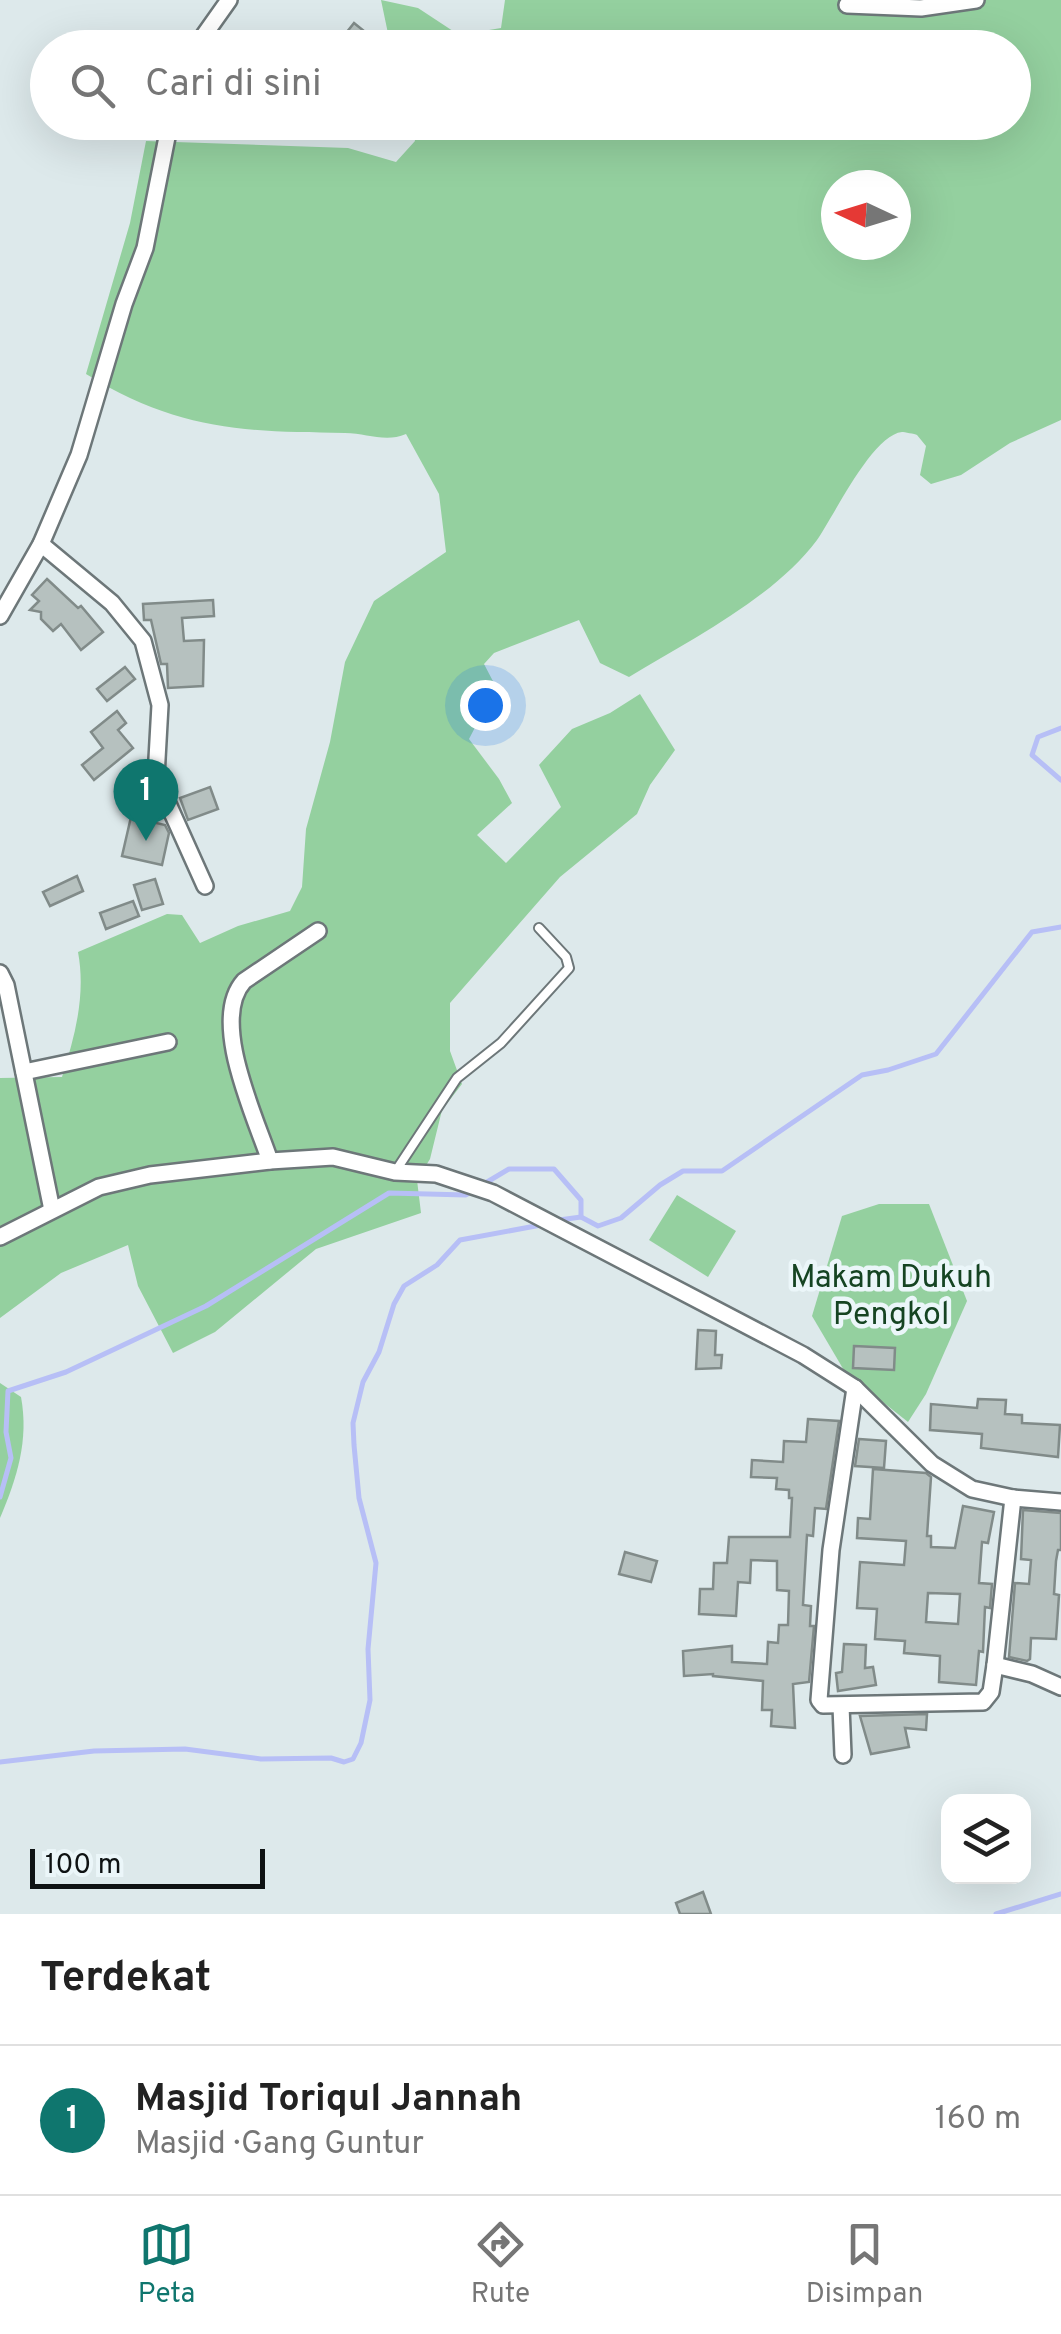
<!DOCTYPE html>
<html lang="id">
<meta charset="utf-8">
<style>
:root{--surface:#fff;--page:#f6f6f6;--text:#222;--muted:#767676;--line:#e0e0e0;--accent:#0f766e}
body{margin:0;font-family:Overpass,sans-serif;background:var(--page);color:var(--text)}
.controls{position:absolute;right:30px;bottom:30px;display:grid;overflow:hidden;border-radius:20px;box-shadow:0 10px 40px #0002}
.controls button{width:90px;height:90px;display:grid;place-items:center;padding:0;border:0;border-bottom:2px solid var(--line);background:var(--surface);color:var(--text);font:50px sans-serif}
.compass{position:absolute;left:821px;top:170px;width:90px;height:90px;border-radius:50%;background:var(--surface);box-shadow:0 10px 40px #0002;rotate:274deg}
.scale{position:absolute;left:30px;bottom:25px;width:235px;box-sizing:border-box;padding-left:10px;border:5px solid #0e1213;border-top:0;font-size:28px;line-height:35px;white-space:nowrap;color:#0e1213;-webkit-text-stroke:8px #ebf6f9;paint-order:stroke}
.you{position:absolute;left:485px;top:705px;width:35px;height:35px;margin:-25px;border:8px solid #fff;border-radius:50%;background:#1a73e8;box-shadow:0 0 0 15px #1a73e833}
.badge{display:grid;place-items:center;width:65px;height:65px;border-radius:50%;background:var(--accent);color:#fff;font-size:32px;font-weight:700}
.pin{position:absolute;translate:-50% -82px;filter:drop-shadow(0 2px 5px #0008)}
.pin::after{content:'';position:absolute;top:52px;width:35px;height:30px;background:inherit;clip-path:polygon(0 0,100% 0,50% 100%)}
.list{margin:0;padding:0;list-style:none}
h2{display:flex;justify-content:space-between;align-items:center;height:130px;margin:0;padding:0 40px;font-size:42px}
h2 small{font-size:32px;font-weight:400;color:var(--muted)}
.list li{display:grid;grid-template-columns:65px 1fr auto;gap:30px;align-items:center;box-sizing:border-box;height:150px;padding:0 40px;border-top:2px solid var(--line)}
.list b{display:block;font-size:38px;white-space:nowrap}
.list p{margin:0;font-size:32px;white-space:nowrap;color:var(--muted)}
.list em{font-size:32px;font-style:normal;color:var(--muted)}
.icon{flex:none;width:55px;height:55px;fill:none;stroke:currentColor;stroke-width:2;stroke-linecap:round;stroke-linejoin:round}
.map{position:relative;flex:none;width:1061px;height:1914px;overflow:hidden}
.search{position:absolute;background:var(--surface);box-shadow:0 10px 40px #0002;left:30px;right:30px;top:30px;height:110px;display:flex;align-items:center;gap:25px;box-sizing:border-box;padding:0 35px;border-radius:55px;color:var(--muted);font-size:38px}
.sheet{height:280px;background:var(--surface)}
nav{display:flex;justify-content:space-around;align-items:center;box-sizing:border-box;height:140px;border-top:2px solid var(--line);background:var(--surface);font-size:28px;color:var(--muted)}
nav a{display:grid;justify-items:center;gap:5px}
nav .on{color:var(--accent)}
.map>svg:first-child{display:block}
</style>
<div class="map">
<svg width="1061" height="1914" viewBox="0 0 1061 1914">
<rect width="100%" height="100%" fill="#dde9eb"/>
<g fill="#94d09f" fill-rule="evenodd">
<path d="M381,0l37,8 41,27 42,-7 4,-28h556v420l-51,23 -49,32 -30,9 -11,-9 6,-29 -9,-11c-2,-1 -13,-3 -15,-3 -30,3 -68,84 -85,108 -43,58 -127,100 -188,137l-29,-14 -21,-43 -85,33 -10,11 12,23 -27,52 30,40 13,24 -35,32 29,28 55,-56 -22,-42 33,-36 38,-16 30,-19 35,56 -25,35 -13,29 -77,63 -110,126v48l12,33 -20,26 -12,49 -13,21 4,33 -105,36 -101,83 -42,21 -35,-67 -10,-41 -67,28 -61,45v-240l62,-1c13,-41 24,-82 16,-125l89,-38 15,1 18,28 38,-17 52,-15 12,-24 4,-58 24,-87 15,-80 29,-61 72,-49 -7,-58 -33,-60c-21,9 -39,-1 -61,-1 -103,-1 -168,-3 -259,-59l44,-151 16,-82 202,7 48,14 19,-21 -3,-18 602,-1v-74l-627,-1 3,-4zM836,185h60v60h-60z"/>
<path d="M677,1195l59,36 -28,46 -59,-37z"/>
<path d="M879,1204h50l38,97 -41,93 -18,28 -63,-50 -33,-56 30,-100z"/>
<path d="M0,1383l21,14c8,43 -4,81 -21,121z"/>
</g>
<g fill="none" stroke-linecap="round" stroke-linejoin="round">
<g stroke="#b7bff6" stroke-width="5">
<path d="M1061,728l-23,9 -6,18 29,25"/>
<path d="M482,1185l27,-16h45l27,31v17l17,9 23,-8 39,-33 23,-14h39l140,-96 26,-5 48,-16 96,-122 29,-5"/>
<path d="M559,1220l22,-3"/>
<path d="M0,1497l11,-39 -5,-26 2,-41 58,-19 140,-66 183,-113 77,2 6,-4"/>
<path d="M0,1762l94,-11 91,-2 76,10 70,-1 13,4 9,-3 8,-16 9,-43 -2,-51 8,-86 -17,-65 -5,-53 -1,-22 10,-41 16,-30 15,-48 10,-18 33,-21 23,-25 81,-15"/>
<path d="M996,1914l65,-20"/>
</g>
</g>
<g fill="#b6c1bf" stroke="#818b89" stroke-width="2.5" fill-rule="evenodd">
<path d="M354,23l31,25h-40l-6,-6z"/>
<path d="M47,579l31,29 3,-2 22,26 -22,18 -20,-26 -8,7 -12,-12v-7l-11,-2 9,-9 -7,-6z"/>
<path d="M213,600l1,16 -32,2 2,23 20,-1 -1,46 -35,2 -1,-24h-6l-10,-44h-7l-1,-16z"/>
<path d="M125,667l10,12 -28,22 -10,-12z"/>
<path d="M117,711l9,12 -8,7 15,18 -39,32 -12,-15 21,-17 -12,-16z"/>
<path d="M210,787l8,22 -30,11 -8,-22z"/>
<path d="M131,817l34,8 4,8 -7,32 -40,-9z"/>
<path d="M77,876l6,15 -33,15 -7,-14z"/>
<path d="M155,879l8,25 -21,6 -8,-25z"/>
<path d="M133,901l6,15 -33,13 -6,-16z"/>
<path d="M698,1330l18,1 -1,24h7l-1,13 -25,1z"/>
<path d="M854,1346l41,2 -1,22 -41,-2z"/>
<path d="M978,1399l28,1 -1,14 17,1v8l38,2 -2,32 -77,-9 1,-14 -52,-4 1,-26 46,4z"/>
<path d="M808,1419l31,2 -13,88 -11,-1 -2,28 -6,-1 -4,70 8,1 -1,20h4l-5,56 -16,2 2,44 -24,-2 1,-16h-10l1,-29 -50,-5v-2l-29,2 -1,-25 49,-5v16l35,2 1,-22 10,1 1,-18h9l1,-34 -12,-1v-29l-26,-1 -1,23 -12,-1 -2,34 -37,-2 1,-25h13l1,-26h13l2,-26h61l2,-39h-3v-8l-13,-1 1,-11 -26,-1 1,-17 31,2 1,-21 22,1z"/>
<path d="M859,1439l27,2 -2,27 -29,-2z"/>
<path d="M873,1469l53,4 5,4 -4,59h4v11l24,1 8,-42 31,6 -6,31 -6,-1 -3,41 13,1 -2,24 -5,-1 -2,45 -4,-1 -3,34 -37,-3 1,-26 -36,-3 1,-12 -30,-2 2,-30 -20,-1 3,-46 44,3 2,-24 -49,-3 1,-20 12,1zM928,1593l32,1 -2,30 -32,-2z"/>
<path d="M1023,1510l38,3v37h-3l-2,11 -2,33 5,1 -3,44 -25,-1 -1,21 -3,2 -18,-4 6,-74 14,1 2,-24 -10,-1z"/>
<path d="M625,1552l32,9 -6,21 -32,-8z"/>
<path d="M844,1644l22,1 -1,23 8,-1 3,18 -38,6 -2,-18 6,-1z"/>
<path d="M927,1714l-1,16 -21,-2 4,19 -38,7 -11,-38z"/>
<path d="M703,1892l8,22h-31l-4,-11z"/>
</g>
<g fill="none" stroke-linecap="round" stroke-linejoin="round">
<defs>
<path id="lane" d="M395,1172l62,-94 44,-35 68,-75 -3,-11 -27,-29"/>
<g id="street">
<path d="M847,5l74,3 55,-8"/>
<path d="M195,48l34,-48"/>
<path d="M41,544l71,59 31,38 17,64 -4,72 49,109"/>
<path d="M0,616l41,-72 38,-89 45,-151 21,-56 25,-126"/>
<path d="M0,973l6,12 46,225"/>
<path d="M24,1072l144,-30"/>
<path d="M270,1161c-15,-45 -61,-141 -26,-180l74,-50"/>
<path d="M0,1237l99,-50 51,-12 120,-14 63,-4 62,15 41,2 57,19 310,162 52,33 77,76 40,25 41,9 48,4"/>
<path d="M855,1388l-24,162 -12,150 4,5 160,-3 8,-10 4,-27 18,-167"/>
<path d="M995,1665l37,9 29,13"/>
<path d="M841,1706l2,49"/>
</g>
</defs>
<use href="#lane" stroke="#6d7779" stroke-width="12"/>
<use href="#street" stroke="#6d7779" stroke-width="20"/>
<use href="#lane" stroke="#fff" stroke-width="8"/>
<use href="#street" stroke="#fff" stroke-width="15"/>
</g>
<g text-anchor="middle" dominant-baseline="central" stroke-width="9" stroke-linejoin="round" paint-order="stroke">
<g font-size="32" fill="#154422" stroke="#ebf6f9">
<text x="891" y="1279">Makam Dukuh<tspan x="891" dy="37">Pengkol</tspan></text>
</g>
</g>
</svg>
<div class="controls">
<button><svg class="icon" aria-label="layers" viewBox="0 0 24 24"><path d="M12 4l9 5-9 5-9-5zM3 14l9 5 9-5"/></svg></button>
</div>
<svg class="compass" viewBox="-18 -18 36 36"><path d="M0-13l5 13h-10z" fill="#e53935"/><path d="M0 13l5-13h-10z" fill="#767676"/></svg>
<div class="scale">100 m</div>
<div class="you"></div>
<div class="pin badge" style="left:146px;top:841px">1</div>
<div class="search"><svg class="icon" aria-label="search" viewBox="0 0 24 24"><circle cx="10" cy="10" r="6"/><path d="M15 15l6 6"/></svg>Cari di sini</div>
</div>
<section class="sheet">
<h2>Terdekat<small></small></h2>
<ul class="list">
<li><span class="badge">1</span><div><b>Masjid Toriqul Jannah</b><p>Masjid · Gang Guntur</p></div><em>160 m</em></li>
</ul>
</section>
<nav>
<a class="on"><svg class="icon" aria-label="map" viewBox="0 0 24 24"><path d="M3 6l6-2 6 2 6-2v14l-6 2-6-2-6 2zM9 4v14M15 6v14"/></svg>Peta</a>
<a><svg class="icon" aria-label="directions" viewBox="0 0 24 24"><path d="M12 3l9 9-9 9-9-9zM9 14v-3h6M13 9l2 2-2 2"/></svg>Rute</a>
<a><svg class="icon" aria-label="saved" viewBox="0 0 24 24"><path d="M7 4h10v16l-5-4-5 4z"/></svg>Disimpan</a>
</nav>
